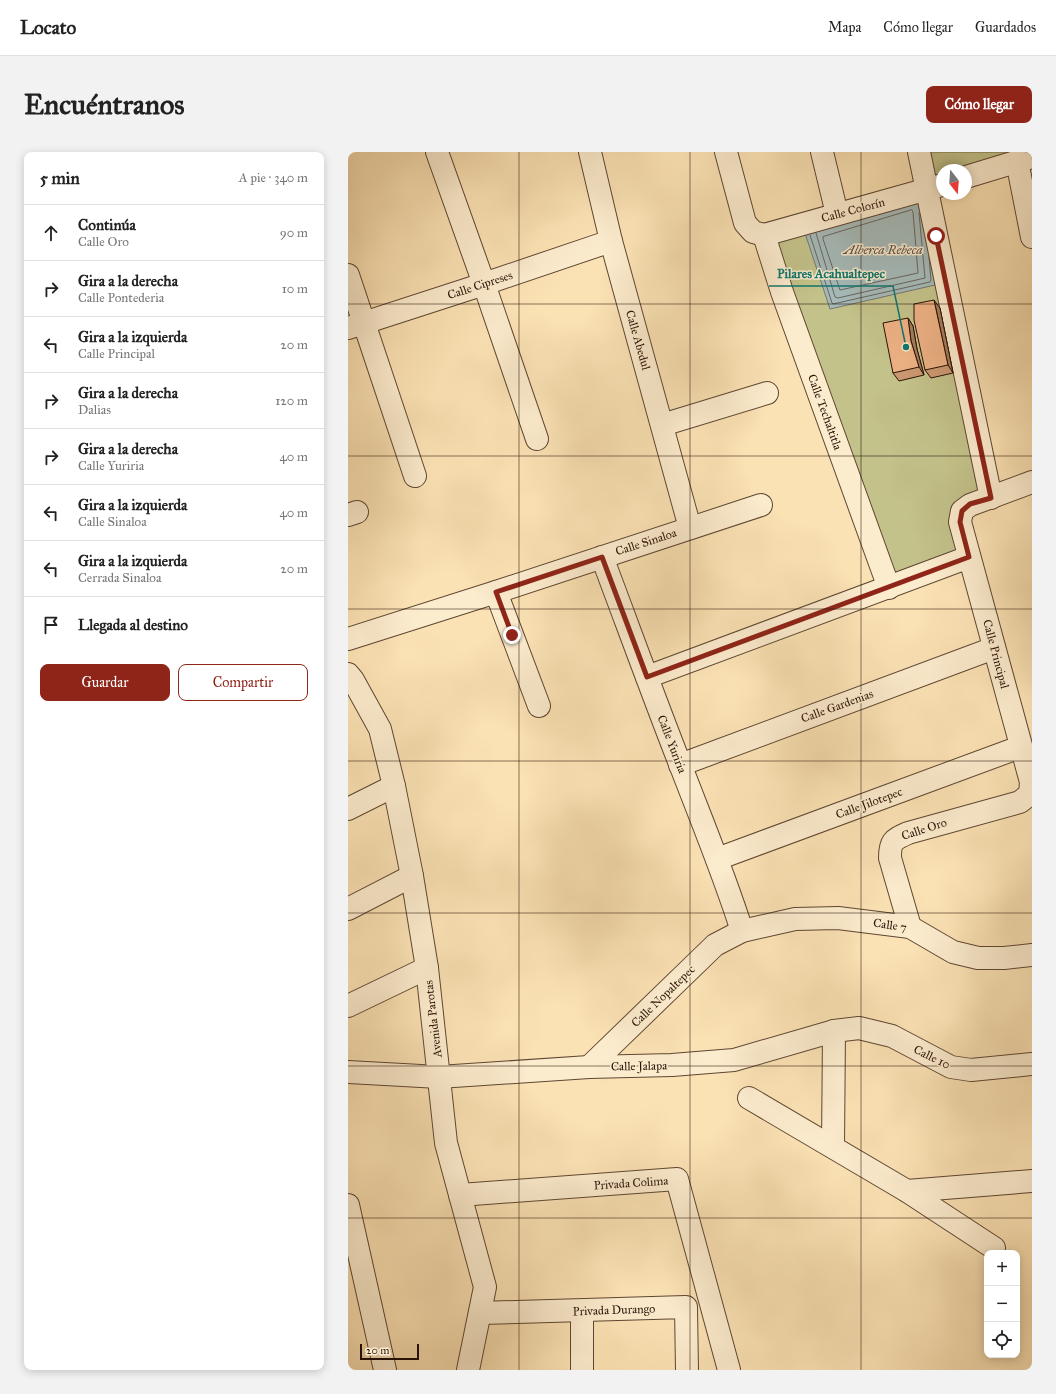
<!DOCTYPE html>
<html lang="es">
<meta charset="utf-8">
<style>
:root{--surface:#fff;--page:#f2f2f2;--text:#222;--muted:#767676;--line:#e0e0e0;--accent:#8f2418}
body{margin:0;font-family:"IM FELL Great Primer",serif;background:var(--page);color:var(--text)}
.controls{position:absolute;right:12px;bottom:12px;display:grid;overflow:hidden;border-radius:8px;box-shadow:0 2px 10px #0003}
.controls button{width:36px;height:36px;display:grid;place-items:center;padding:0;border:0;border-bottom:1px solid var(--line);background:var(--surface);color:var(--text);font:20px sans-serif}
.compass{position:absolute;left:588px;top:12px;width:36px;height:36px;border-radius:50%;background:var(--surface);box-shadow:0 2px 10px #0003;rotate:163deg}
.scale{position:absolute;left:12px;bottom:10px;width:59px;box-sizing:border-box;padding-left:4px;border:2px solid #2a1207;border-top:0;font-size:11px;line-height:14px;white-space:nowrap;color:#2a1207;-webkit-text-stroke:3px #fcecce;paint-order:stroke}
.stop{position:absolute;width:12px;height:12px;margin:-9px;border:3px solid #8f2418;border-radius:50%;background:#fff}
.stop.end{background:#8f2418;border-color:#fff;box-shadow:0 1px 4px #0008}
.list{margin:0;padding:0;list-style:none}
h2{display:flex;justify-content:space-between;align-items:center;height:52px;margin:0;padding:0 16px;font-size:17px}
h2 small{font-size:13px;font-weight:400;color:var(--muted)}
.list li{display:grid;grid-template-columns:26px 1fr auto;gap:12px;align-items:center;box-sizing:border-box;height:56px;padding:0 16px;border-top:1px solid var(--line)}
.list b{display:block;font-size:15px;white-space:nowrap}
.list p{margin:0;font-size:13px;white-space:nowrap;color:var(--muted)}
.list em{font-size:13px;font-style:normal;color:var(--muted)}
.actions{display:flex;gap:8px;padding:12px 16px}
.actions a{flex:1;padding:9px 0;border:1px solid var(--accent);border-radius:8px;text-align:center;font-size:14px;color:var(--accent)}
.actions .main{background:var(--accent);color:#fff}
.icon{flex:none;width:22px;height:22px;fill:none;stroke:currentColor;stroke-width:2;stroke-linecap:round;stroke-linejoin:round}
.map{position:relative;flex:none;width:684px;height:1218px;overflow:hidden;border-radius:8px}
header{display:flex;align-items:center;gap:24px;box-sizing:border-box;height:56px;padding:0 20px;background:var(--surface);border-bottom:1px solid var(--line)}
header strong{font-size:19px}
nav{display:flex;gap:22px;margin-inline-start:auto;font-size:14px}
.intro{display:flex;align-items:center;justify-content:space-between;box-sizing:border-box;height:96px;padding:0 24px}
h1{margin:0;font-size:28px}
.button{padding:10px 18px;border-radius:8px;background:var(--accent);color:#fff;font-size:14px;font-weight:700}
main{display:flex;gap:24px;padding:0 24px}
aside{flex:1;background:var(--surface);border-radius:8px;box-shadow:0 2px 10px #0003}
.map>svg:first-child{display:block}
</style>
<header>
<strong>Locato</strong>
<nav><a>Mapa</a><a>Cómo llegar</a><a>Guardados</a></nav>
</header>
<div class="intro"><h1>Encuéntranos</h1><a class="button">Cómo llegar</a></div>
<main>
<aside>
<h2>5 min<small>A pie · 340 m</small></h2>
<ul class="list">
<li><svg class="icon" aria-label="ahead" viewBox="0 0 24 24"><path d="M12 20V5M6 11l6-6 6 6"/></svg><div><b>Continúa</b><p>Calle Oro</p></div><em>90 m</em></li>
<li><svg class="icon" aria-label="right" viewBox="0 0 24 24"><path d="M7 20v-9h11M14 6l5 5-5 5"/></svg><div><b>Gira a la derecha</b><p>Calle Pontederia</p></div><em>10 m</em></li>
<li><svg class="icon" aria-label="left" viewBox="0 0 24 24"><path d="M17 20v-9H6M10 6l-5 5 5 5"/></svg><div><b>Gira a la izquierda</b><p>Calle Principal</p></div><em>20 m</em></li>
<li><svg class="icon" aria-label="right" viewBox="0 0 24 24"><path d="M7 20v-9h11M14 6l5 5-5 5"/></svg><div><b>Gira a la derecha</b><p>Dalias</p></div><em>120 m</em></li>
<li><svg class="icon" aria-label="right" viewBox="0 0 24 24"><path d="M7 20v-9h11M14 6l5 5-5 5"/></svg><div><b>Gira a la derecha</b><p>Calle Yuriria</p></div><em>40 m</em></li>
<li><svg class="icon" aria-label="left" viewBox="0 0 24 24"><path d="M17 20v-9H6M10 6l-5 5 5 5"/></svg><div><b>Gira a la izquierda</b><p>Calle Sinaloa</p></div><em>40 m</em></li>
<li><svg class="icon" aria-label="left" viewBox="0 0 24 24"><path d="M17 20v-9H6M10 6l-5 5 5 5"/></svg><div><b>Gira a la izquierda</b><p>Cerrada Sinaloa</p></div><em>20 m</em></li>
<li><svg class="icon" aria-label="arrive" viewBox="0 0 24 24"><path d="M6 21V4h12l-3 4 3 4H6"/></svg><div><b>Llegada al destino</b></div></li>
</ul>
<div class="actions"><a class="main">Guardar</a><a>Compartir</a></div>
</aside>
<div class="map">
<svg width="684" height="1218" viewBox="0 0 684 1218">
<rect width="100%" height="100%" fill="#fbe2b4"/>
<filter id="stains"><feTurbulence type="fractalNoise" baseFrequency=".005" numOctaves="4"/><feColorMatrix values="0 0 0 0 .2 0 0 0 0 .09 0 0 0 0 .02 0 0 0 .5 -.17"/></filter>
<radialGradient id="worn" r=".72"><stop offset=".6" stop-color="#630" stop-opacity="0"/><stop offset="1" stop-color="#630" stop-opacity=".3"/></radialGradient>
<g fill="#c3c28a" stroke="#766a48">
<path d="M575,0h109l-66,18h-24v8l-13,4z"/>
<path d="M578,38l65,308 -21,7 -1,52 -77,23 -120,-341z"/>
</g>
<path fill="#a5bab9" stroke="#747772" d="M578,38l9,95 -105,24 -27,-82z"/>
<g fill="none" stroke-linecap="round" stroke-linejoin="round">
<g stroke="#686660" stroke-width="1">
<path d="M564,58l1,2 5,61 -78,17 -17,-51v-2z"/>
<path d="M468,81l19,64 3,1 87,-20 -6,-65"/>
<path d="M462,83l22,68 1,1 97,-22 1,-2 -2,-23"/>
</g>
<defs>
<g id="minor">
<path d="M89,0l47,132 53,155"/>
<path d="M242,0l21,89 79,287"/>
<path d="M378,0l19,71 8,9 11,3"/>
<path d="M474,0l15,62"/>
<path d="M571,0l72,346"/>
<path d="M669,9l15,76"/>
<path d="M618,25l66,-20"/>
<path d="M416,83l18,57 107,296"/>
<path d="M416,83l178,-50"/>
<path d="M0,123l67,201"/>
<path d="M0,176l136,-44 127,-43"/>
<path d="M314,273l105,-32"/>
<path d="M0,363l9,-3"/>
<path d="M254,405c26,69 51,138 78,207 21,55 44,110 62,167"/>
<path d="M148,440l43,114"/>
<path d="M0,487l148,-47 265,-87"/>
<path d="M0,522l5,6 27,49 14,57 18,90 15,92 19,175 39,144 -17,83"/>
<path d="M299,525l322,-120"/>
<path d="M332,613l314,-117"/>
<path d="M0,657l46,-23"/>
<path d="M369,707l303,-112"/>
<path d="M0,757l64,-33"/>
<path d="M562,775l-20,-69c0,-17 3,-18 18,-25l112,-31 10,-8 1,-12 -71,-260 2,-11 8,-6 62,-23"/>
<path d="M0,854l79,-38"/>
<path d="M241,915l126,-122 27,-14 53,-12 43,-1 72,9 43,25 25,6h26l28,-3"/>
<path d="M0,920l91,5 150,-10 83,-2 62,-5 100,-29 25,-3 33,8 59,31 20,3 61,-6"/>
<path d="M401,946l158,93 87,57"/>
<path d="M485,994l1,-115"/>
<path d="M559,1039l125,-10"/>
<path d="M112,1043l217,-16 52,191"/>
<path d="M0,1053l37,165"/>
<path d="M234,1159v59"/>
<path d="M132,1161l206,-6 1,63"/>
</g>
</defs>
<use href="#minor" stroke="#5e4632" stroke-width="24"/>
<use href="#minor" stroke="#fcecce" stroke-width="22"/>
</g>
<g fill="#cb9872" stroke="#2a1207">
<path d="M592,156l13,65 -22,5 -6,-8z"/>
<path d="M560,166l5,8 4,23 7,26 -25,6 -6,-8z"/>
</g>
<g fill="#a57c5c" stroke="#2a1207">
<path d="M586,148l6,8 13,65 -5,-8z"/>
<path d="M560,166l5,8 4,23 7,26 -5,-8 -8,-26z"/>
</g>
<g fill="#ecb184" stroke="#2a1207">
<path d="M586,148l14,65 -23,5 -11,-50v-16z"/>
<path d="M560,166l3,23 8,26 -26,6 -10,-50z"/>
</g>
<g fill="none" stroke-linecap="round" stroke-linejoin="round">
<path stroke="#8f2418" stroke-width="5" d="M164,483l-16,-43 106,-35 45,120 322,-120 -9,-35 2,-11 8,-7 21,-6 -55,-262"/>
</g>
<path fill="none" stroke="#2a1207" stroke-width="1" stroke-opacity="0.55" d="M171,0v1218M342,0v1218M513,0v1218M0,152h684M0,304h684M0,457h684M0,609h684M0,761h684M0,914h684M0,1066h684"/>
<g text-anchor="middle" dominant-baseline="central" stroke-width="3" stroke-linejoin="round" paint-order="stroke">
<g font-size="12" fill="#2a1207" stroke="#fcecce">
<text transform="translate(505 58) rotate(-15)">Calle Colorín</text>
<text transform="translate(132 133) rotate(-18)">Calle Cipreses</text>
<text transform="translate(290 188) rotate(74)">Calle Abedul</text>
<text transform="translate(477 260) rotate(70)">Calle Techaltitla</text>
<text transform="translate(298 390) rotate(-18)">Calle Sinaloa</text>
<text transform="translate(648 502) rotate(75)">Calle Principal</text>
<text transform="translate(489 554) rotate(-20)">Calle Gardenias</text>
<text transform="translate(324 592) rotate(69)">Calle Yuriria</text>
<text transform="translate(521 651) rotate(-20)">Calle Jilotepec</text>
<text transform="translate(576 677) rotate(-18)">Calle Oro</text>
<text transform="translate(542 773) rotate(8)">Calle 7</text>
<text transform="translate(315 844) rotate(-44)">Calle Nopaltepec</text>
<text transform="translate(85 867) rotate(-97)">Avenida Parotas</text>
<text transform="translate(584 905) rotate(26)">Calle 10</text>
<text transform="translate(291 914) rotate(-1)">Calle Jalapa</text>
<text transform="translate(283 1031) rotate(-4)">Privada Colima</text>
<text transform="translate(266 1158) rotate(-2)">Privada Durango</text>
</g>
<g font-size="13" font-style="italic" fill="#554d45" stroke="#fcecce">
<text x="535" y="98">Alberca Rebeca</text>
</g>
</g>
<path fill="none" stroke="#0f766e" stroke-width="1.5" d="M558 195L545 134H421"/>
<circle fill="#0f766e" stroke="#fcecce" stroke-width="1.5" cx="558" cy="195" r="4"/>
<g font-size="13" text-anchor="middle" font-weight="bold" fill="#0f766e" stroke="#fcecce" stroke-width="3" stroke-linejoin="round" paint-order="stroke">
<text x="483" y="126">Pilares Acahualtepec</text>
</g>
<rect width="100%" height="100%" filter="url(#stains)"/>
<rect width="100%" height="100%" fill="url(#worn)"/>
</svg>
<div class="controls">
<button>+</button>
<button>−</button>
<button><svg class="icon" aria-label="locate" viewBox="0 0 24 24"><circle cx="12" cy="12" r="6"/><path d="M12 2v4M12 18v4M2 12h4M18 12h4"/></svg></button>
</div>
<svg class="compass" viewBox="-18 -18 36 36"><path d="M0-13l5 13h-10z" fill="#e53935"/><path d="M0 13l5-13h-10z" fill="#767676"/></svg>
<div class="scale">20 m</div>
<div class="stop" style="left:588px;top:84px"></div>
<div class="stop end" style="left:164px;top:483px"></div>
</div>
</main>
